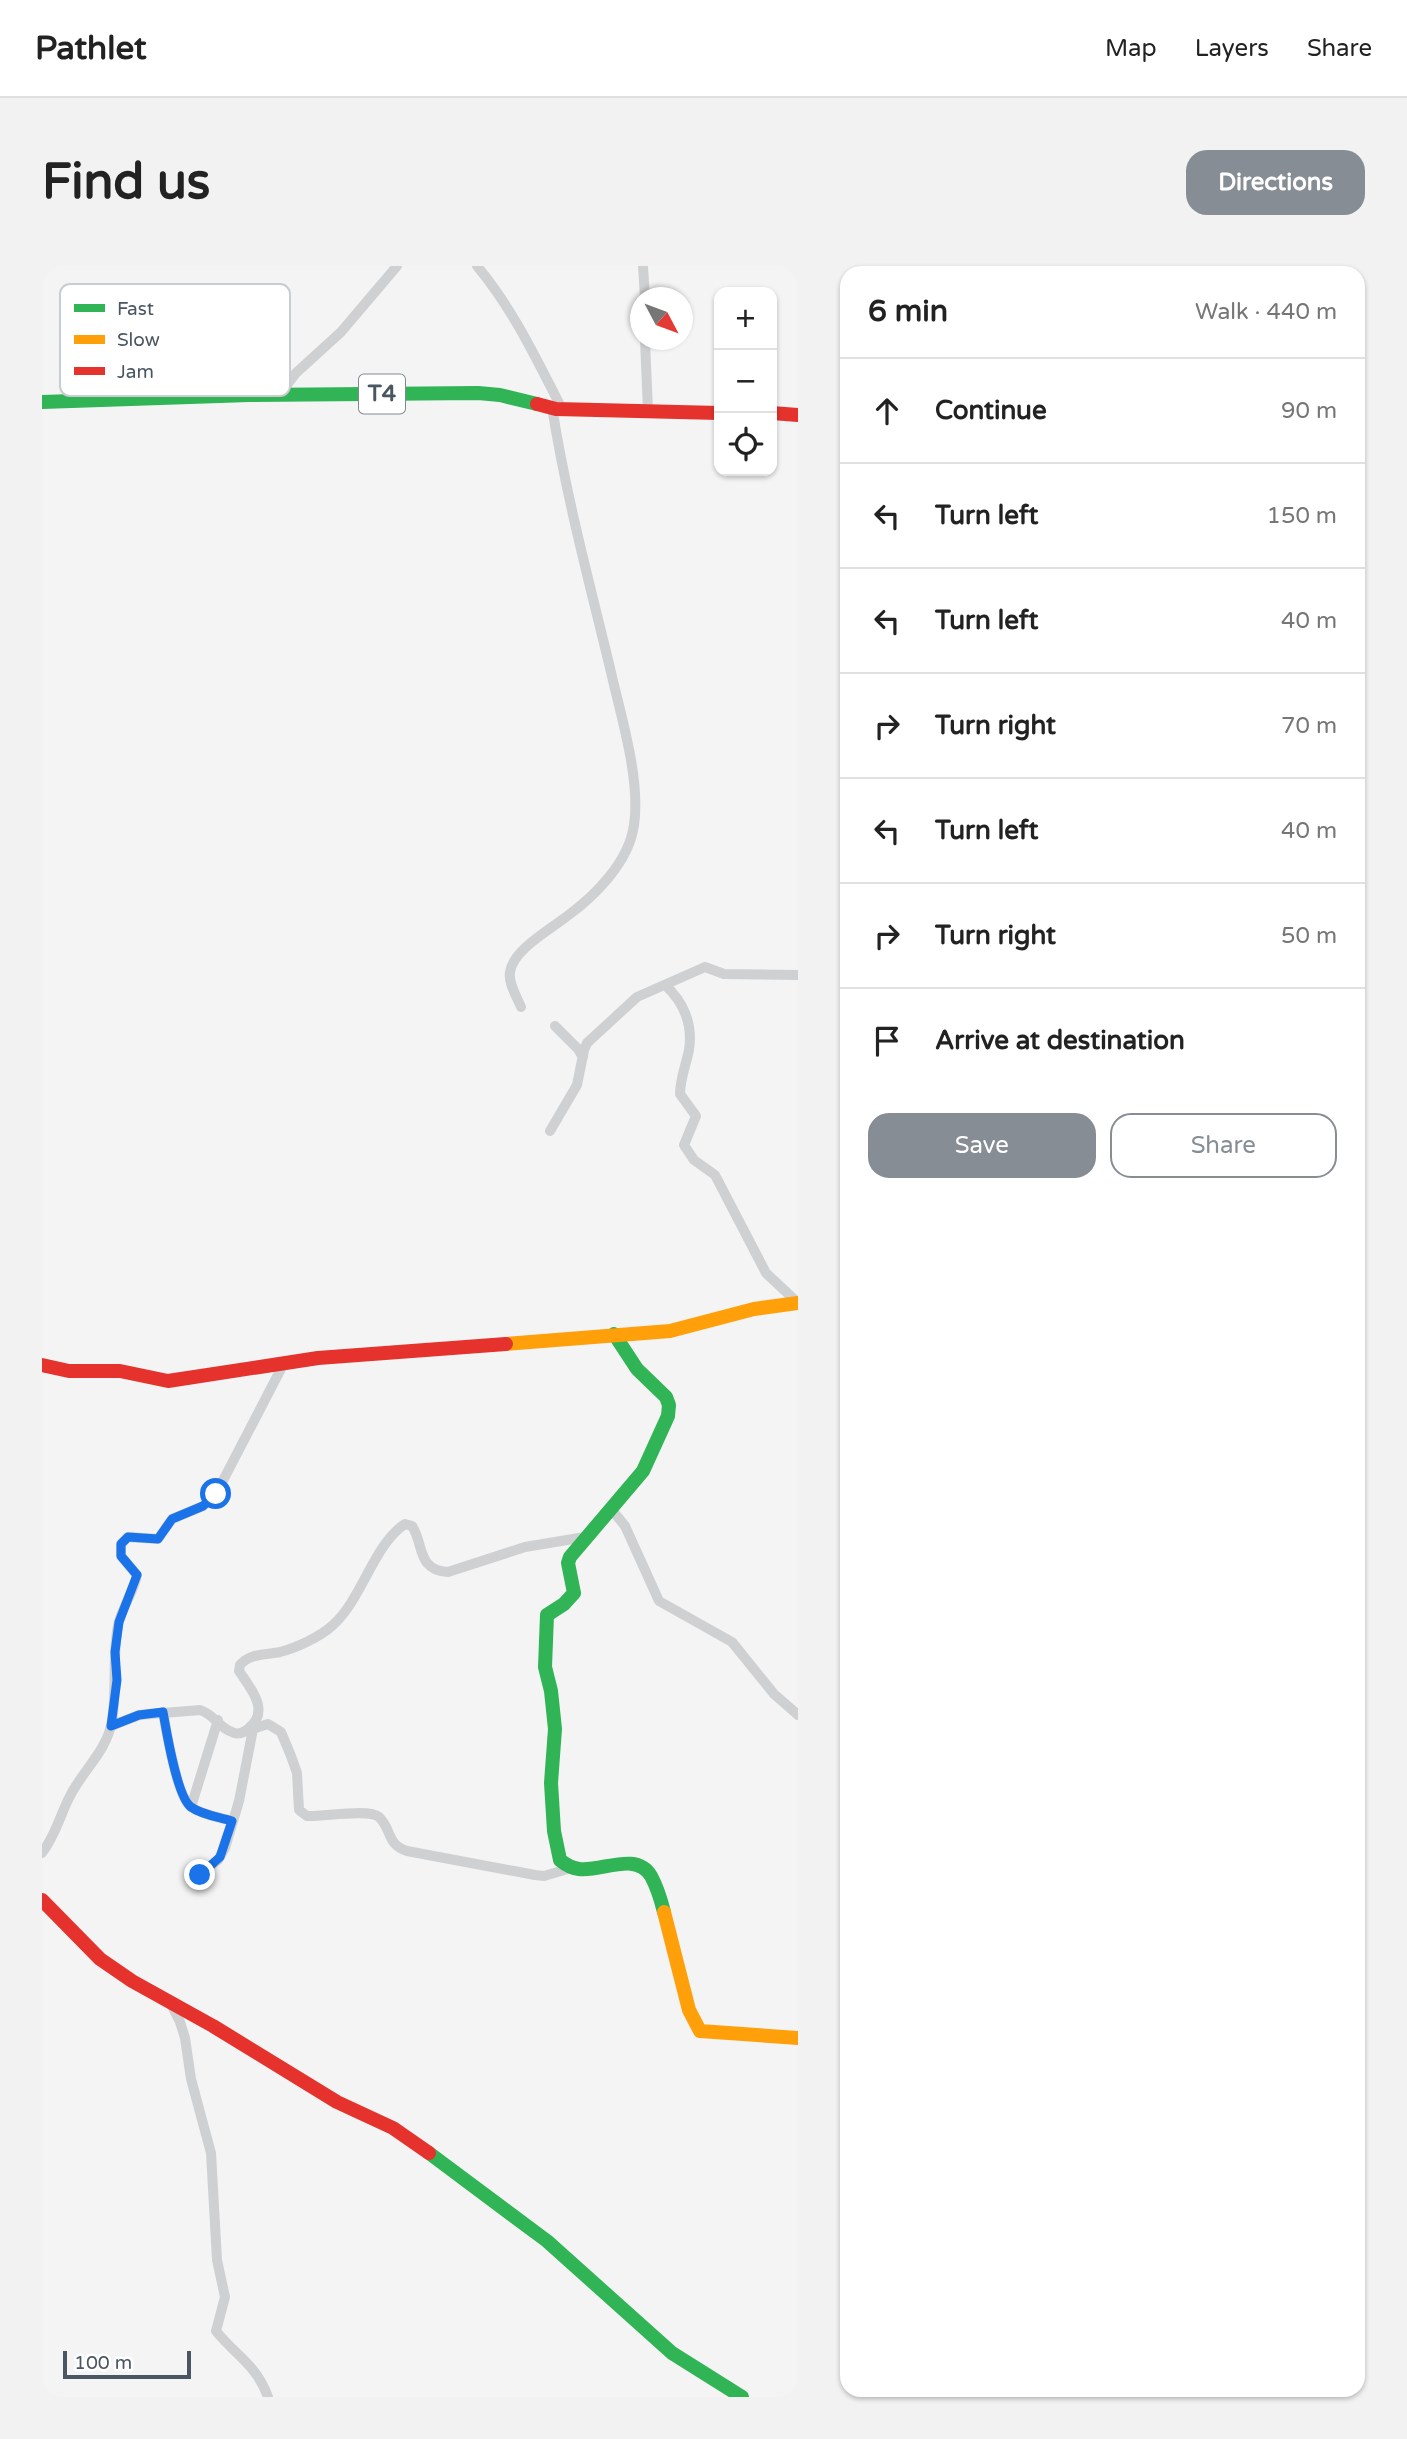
<!DOCTYPE html>
<meta charset="utf-8">
<style>
:root{--surface:#fff;--page:#f2f2f2;--text:#222;--muted:#767676;--line:#e0e0e0;--accent:#868d94}
body{margin:0;font-family:"Varela Round",sans-serif;background:var(--page);color:var(--text)}
.controls{position:absolute;right:21px;top:21px;display:grid;overflow:hidden;border-radius:14px;box-shadow:0 2px 5px #0004}
.controls button{width:63px;height:63px;display:grid;place-items:center;padding:0;border:0;border-bottom:2px solid var(--line);background:var(--surface);color:var(--text);font:35px sans-serif}
.compass{position:absolute;left:588px;top:21px;width:63px;height:63px;border-radius:50%;background:var(--surface);box-shadow:0 2px 5px #0004;rotate:131deg}
.scale{position:absolute;left:21px;bottom:18px;width:128px;box-sizing:border-box;padding-left:7px;border:4px solid #4a5661;border-top:0;font-size:19px;line-height:24px;white-space:nowrap;color:#4a5661;-webkit-text-stroke:5px #fff;paint-order:stroke}
.stop{position:absolute;width:21px;height:21px;margin:-16px;border:5px solid #1a73e8;border-radius:50%;background:#fff}
.stop.end{background:#1a73e8;border-color:#fff;box-shadow:0 2px 7px #0008}
.list{margin:0;padding:0;list-style:none}
h2{display:flex;justify-content:space-between;align-items:center;height:91px;margin:0;padding:0 28px;font-size:30px}
h2 small{font-size:23px;font-weight:400;color:var(--muted)}
.list li{display:grid;grid-template-columns:46px 1fr auto;gap:21px;align-items:center;box-sizing:border-box;height:105px;padding:0 28px;border-top:2px solid var(--line)}
.list b{display:block;font-size:26px;white-space:nowrap}
.list em{font-size:23px;font-style:normal;color:var(--muted)}
.actions{display:flex;gap:14px;padding:21px 28px}
.actions a{flex:1;padding:16px 0;border:2px solid var(--accent);border-radius:21px;text-align:center;font-size:24px;color:var(--accent)}
.actions .main{background:var(--accent);color:#fff}
.icon{flex:none;width:38px;height:38px;fill:none;stroke:currentColor;stroke-width:2;stroke-linecap:round;stroke-linejoin:round}
.map{position:relative;flex:none;width:756px;height:2131px;overflow:hidden;border-radius:21px}
header{display:flex;align-items:center;gap:42px;box-sizing:border-box;height:98px;padding:0 35px;background:var(--surface);border-bottom:2px solid var(--line)}
header strong{font-size:33px}
nav{display:flex;gap:38px;margin-inline-start:auto;font-size:24px}
.intro{display:flex;align-items:center;justify-content:space-between;box-sizing:border-box;height:168px;padding:0 42px}
h1{margin:0;font-size:49px}
.button{padding:18px 32px;border-radius:21px;background:var(--accent);color:#fff;font-size:24px;font-weight:700}
main{display:flex;gap:42px;padding:0 42px}
aside{flex:1;background:var(--surface);border-radius:21px;box-shadow:0 2px 5px #0004}
.map>svg:first-child{display:block}
</style>
<header>
<strong>Pathlet</strong>
<nav><a>Map</a><a>Layers</a><a>Share</a></nav>
</header>
<div class="intro"><h1>Find us</h1><a class="button">Directions</a></div>
<main>
<div class="map">
<svg width="756" height="2131" viewBox="0 0 756 2131">
<rect width="100%" height="100%" fill="#f4f4f4"/>
<g fill="none" stroke-linecap="round" stroke-linejoin="round">
<g stroke="#ced0d2" stroke-width="10">
<path d="M435,0c36,43 60,94 85,143"/>
<path d="M601,0l2,32"/>
<path d="M603,74l3,71"/>
<path d="M238,128l16,-21 45,-41 56,-66"/>
<path d="M623,719c19,17 28,40 24,65 -3,15 -9,29 -9,44l16,22 -12,29 10,15 21,15 51,98 31,29"/>
<path d="M479,741c-4,-10 -13,-24 -11,-35 3,-22 39,-42 56,-55 29,-21 63,-55 68,-92 7,-46 -14,-112 -24,-157 -21,-87 -44,-172 -58,-261"/>
<path d="M513,760l23,23 5,8"/>
<path d="M508,865l27,-46 7,-35 3,-7 50,-46 68,-30 19,7 74,1"/>
<path d="M570,1244l13,16 34,75 73,41 42,52 24,21"/>
<path d="M121,1446c3,17 14,85 28,95 11,8 28,10 41,14"/>
<path d="M69,1460l28,-11 61,-5c14,4 19,18 32,22 5,3 11,1 16,-3 23,-18 3,-40 -9,-58l1,-6c10,-12 26,-10 40,-13 16,-4 40,-15 53,-27 29,-26 41,-81 72,-101l7,2c12,17 4,44 36,46l77,-25 60,-10"/>
<path d="M204,1465l22,-7 13,8 10,24 6,17 2,37 8,6c16,1 62,-8 72,1 13,12 7,27 28,34l128,24 9,1 27,-8"/>
<path d="M149,1541l27,-87"/>
<path d="M0,1587c14,-18 18,-38 28,-57 13,-26 37,-45 42,-75 5,-32 0,-64 6,-96 4,-18 16,-33 19,-50l-16,-19v-12l7,-7 30,2 14,-20 31,-13 13,-12 67,-129"/>
<path d="M157,1609l19,-15 7,-12 14,-47 14,-72"/>
<path d="M128,1736l10,20 5,16 6,41 20,74 6,107 8,37 -9,34c20,25 40,33 52,66"/>
</g>
<g stroke="#30b455" stroke-width="14">
<path d="M0,136l207,-7 229,-2 22,2 37,9"/>
<path d="M572,1068l23,35 29,28 3,8 -1,11 -25,55 -73,86 -2,6 6,30 -10,11 -17,11 -2,52 6,24 4,38 -4,54 3,48 6,29c6,5 11,8 19,9 23,3 57,-18 72,7 6,11 10,24 13,36"/>
<path d="M387,1887l118,88 125,112 70,44"/>
</g>
<g stroke="#ff9f0a" stroke-width="14">
<path d="M464,1078l164,-13 84,-22 44,-6"/>
<path d="M622,1646l25,98 11,21 98,7"/>
</g>
<g stroke="#e5322d" stroke-width="14">
<path d="M495,138l19,5 163,4"/>
<path d="M730,147l26,2"/>
<path d="M0,1099l27,6h51l48,10 150,-23 188,-14"/>
<path d="M0,1634l58,59 32,22 81,45 124,76 56,26 36,25"/>
</g>
</g>
<g fill="none" stroke-linecap="round" stroke-linejoin="round">
<path stroke="#1a73e8" stroke-width="9" d="M158,1609l20,-18 12,-36c-13,-4 -30,-6 -41,-14 -14,-10 -25,-78 -28,-95l-24,3 -28,11 6,-46 -2,-28 4,-30 18,-47 -16,-19v-12l7,-7 30,2 14,-20 31,-13 13,-12"/>
</g>
<g text-anchor="middle" dominant-baseline="central" stroke-width="7" stroke-linejoin="round" paint-order="stroke">
<rect fill="#fff" stroke="#808990" stroke-width="2" x="317" y="108.5" width="46" height="39" rx="5"/>
<g font-size="23" font-weight="bold" fill="#4a5661">
<text x="340" y="128">T4</text>
</g>
</g>
<rect x="18" y="18" width="230" height="112" rx="10" fill="#fff" stroke="#c9ccd0" stroke-width="2"/>
<rect x="32" y="38" width="31" height="8" fill="#30b455"/>
<rect x="32" y="69" width="31" height="9" fill="#ff9f0a"/>
<rect x="32" y="101" width="31" height="8" fill="#e5322d"/>
<g font-size="19" fill="#4a5661">
<text x="75" y="49">Fast</text>
<text x="75" y="80">Slow</text>
<text x="75" y="112">Jam</text>
</g>
</svg>
<div class="controls">
<button>+</button>
<button>−</button>
<button><svg class="icon" aria-label="locate" viewBox="0 0 24 24"><circle cx="12" cy="12" r="6"/><path d="M12 2v4M12 18v4M2 12h4M18 12h4"/></svg></button>
</div>
<svg class="compass" viewBox="-18 -18 36 36"><path d="M0-13l5 13h-10z" fill="#e53935"/><path d="M0 13l5-13h-10z" fill="#767676"/></svg>
<div class="scale">100 m</div>
<div class="stop" style="left:174px;top:1228px"></div>
<div class="stop end" style="left:158px;top:1609px"></div>
</div>
<aside>
<h2>6 min<small>Walk · 440 m</small></h2>
<ul class="list">
<li><svg class="icon" aria-label="ahead" viewBox="0 0 24 24"><path d="M12 20V5M6 11l6-6 6 6"/></svg><div><b>Continue</b></div><em>90 m</em></li>
<li><svg class="icon" aria-label="left" viewBox="0 0 24 24"><path d="M17 20v-9H6M10 6l-5 5 5 5"/></svg><div><b>Turn left</b></div><em>150 m</em></li>
<li><svg class="icon" aria-label="left" viewBox="0 0 24 24"><path d="M17 20v-9H6M10 6l-5 5 5 5"/></svg><div><b>Turn left</b></div><em>40 m</em></li>
<li><svg class="icon" aria-label="right" viewBox="0 0 24 24"><path d="M7 20v-9h11M14 6l5 5-5 5"/></svg><div><b>Turn right</b></div><em>70 m</em></li>
<li><svg class="icon" aria-label="left" viewBox="0 0 24 24"><path d="M17 20v-9H6M10 6l-5 5 5 5"/></svg><div><b>Turn left</b></div><em>40 m</em></li>
<li><svg class="icon" aria-label="right" viewBox="0 0 24 24"><path d="M7 20v-9h11M14 6l5 5-5 5"/></svg><div><b>Turn right</b></div><em>50 m</em></li>
<li><svg class="icon" aria-label="arrive" viewBox="0 0 24 24"><path d="M6 21V4h12l-3 4 3 4H6"/></svg><div><b>Arrive at destination</b></div></li>
</ul>
<div class="actions"><a class="main">Save</a><a>Share</a></div>
</aside>
</main>
